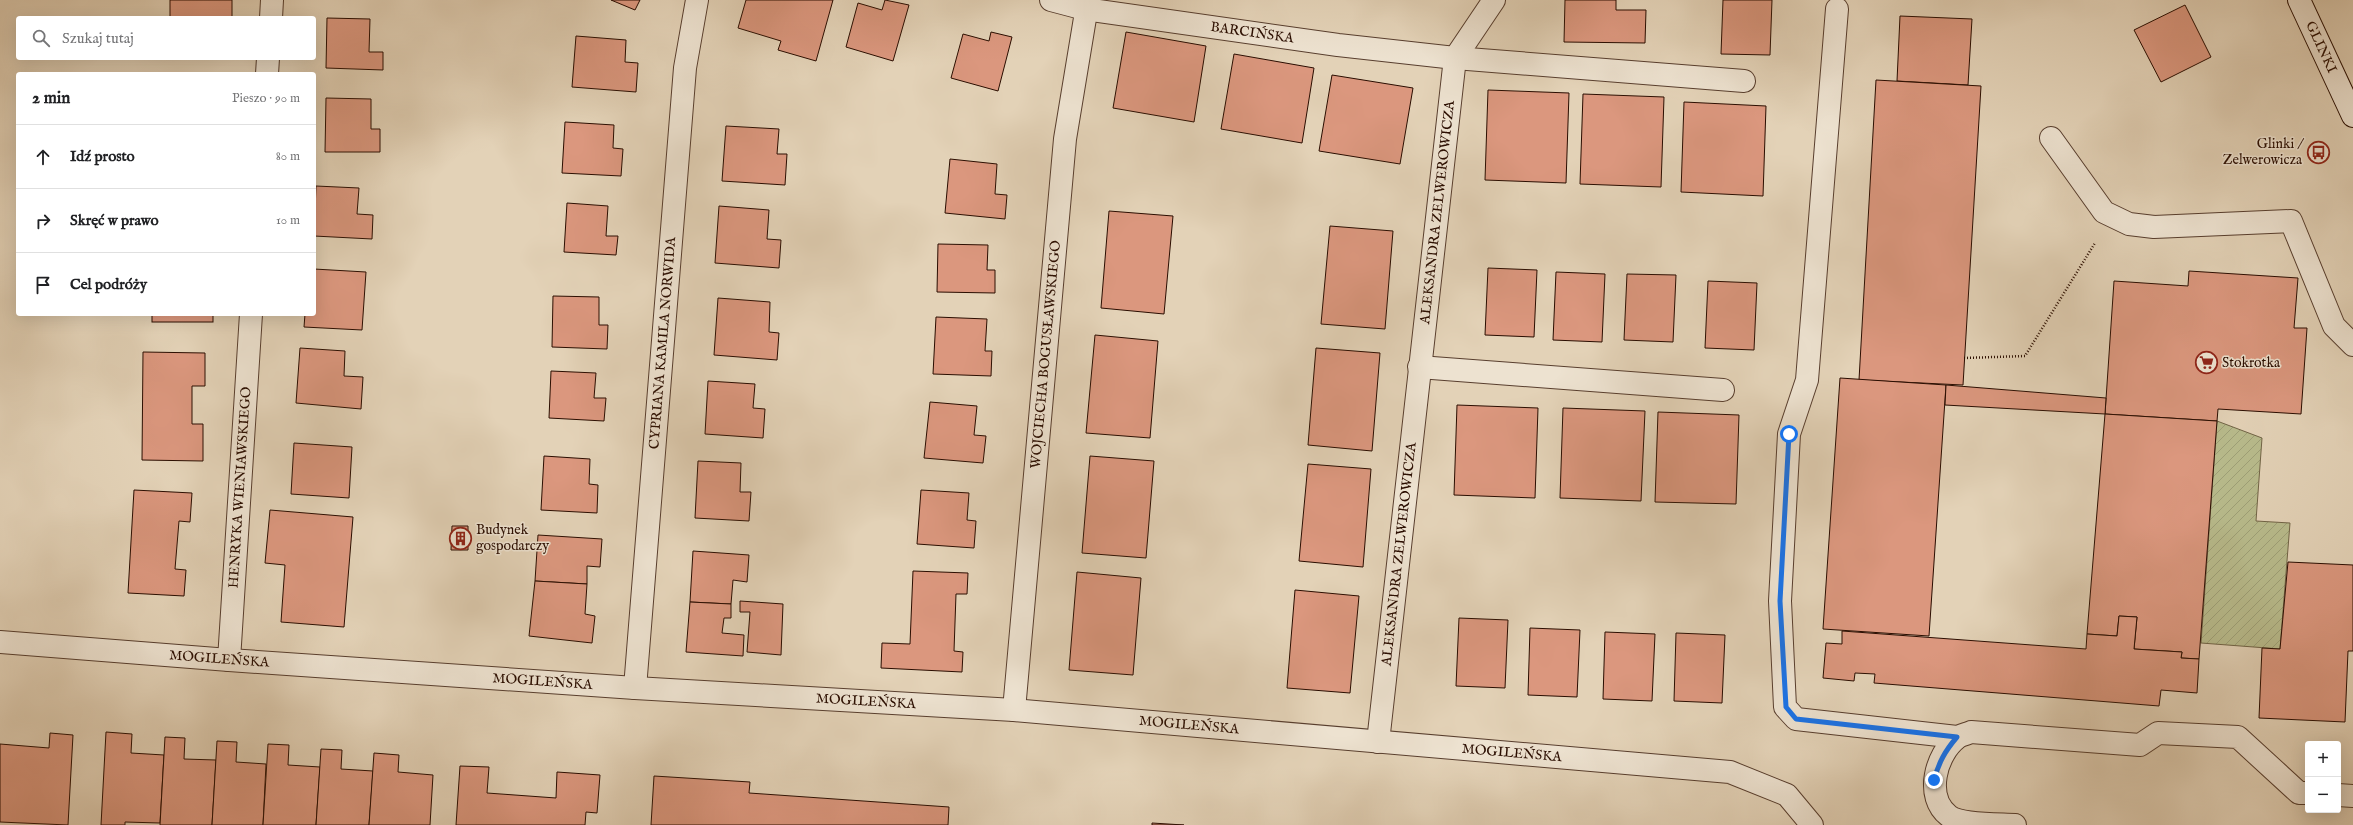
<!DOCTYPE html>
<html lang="pl">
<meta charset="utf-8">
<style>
:root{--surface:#fff;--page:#f6f6f6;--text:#202124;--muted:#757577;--line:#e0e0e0}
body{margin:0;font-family:"IM FELL English",serif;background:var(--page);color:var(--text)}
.controls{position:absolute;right:12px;bottom:12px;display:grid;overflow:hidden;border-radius:4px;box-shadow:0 4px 16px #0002}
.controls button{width:36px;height:36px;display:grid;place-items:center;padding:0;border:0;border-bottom:1px solid var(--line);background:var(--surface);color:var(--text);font:20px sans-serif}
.stop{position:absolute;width:12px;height:12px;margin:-9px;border:3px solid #1a73e8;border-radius:50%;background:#fff}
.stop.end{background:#1a73e8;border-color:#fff;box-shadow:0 1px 4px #0008}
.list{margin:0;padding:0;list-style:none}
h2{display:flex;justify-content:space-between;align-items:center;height:52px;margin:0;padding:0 16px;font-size:17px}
h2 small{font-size:13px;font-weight:400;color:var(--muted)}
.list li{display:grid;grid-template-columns:26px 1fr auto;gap:12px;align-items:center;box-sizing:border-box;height:64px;padding:0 16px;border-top:1px solid var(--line)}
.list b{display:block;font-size:15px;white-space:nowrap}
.list em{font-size:13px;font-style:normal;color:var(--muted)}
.icon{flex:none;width:22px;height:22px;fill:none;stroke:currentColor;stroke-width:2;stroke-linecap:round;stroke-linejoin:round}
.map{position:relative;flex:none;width:2353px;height:825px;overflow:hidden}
.search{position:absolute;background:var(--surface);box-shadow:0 4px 16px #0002;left:16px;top:16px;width:300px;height:44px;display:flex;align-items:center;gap:10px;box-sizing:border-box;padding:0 14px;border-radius:4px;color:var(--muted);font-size:15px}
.panel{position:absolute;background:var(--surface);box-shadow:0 4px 16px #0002;left:16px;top:72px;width:300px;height:244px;border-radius:4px}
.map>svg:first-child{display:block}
</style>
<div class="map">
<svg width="2353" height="825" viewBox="0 0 2353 825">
<defs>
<pattern id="garden-furrows" width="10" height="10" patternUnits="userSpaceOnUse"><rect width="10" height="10" fill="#b8bb8c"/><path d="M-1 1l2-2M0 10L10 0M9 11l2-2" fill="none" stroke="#9ea077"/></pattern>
</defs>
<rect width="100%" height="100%" fill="#e3d2b7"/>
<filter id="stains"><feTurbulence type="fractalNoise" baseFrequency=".005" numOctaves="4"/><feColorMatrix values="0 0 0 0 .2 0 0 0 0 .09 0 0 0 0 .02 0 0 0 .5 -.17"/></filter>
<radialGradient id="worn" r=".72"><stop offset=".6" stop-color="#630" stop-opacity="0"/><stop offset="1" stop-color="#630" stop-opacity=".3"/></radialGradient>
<path fill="url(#garden-furrows)" stroke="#716446" d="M2217,421l45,17 -6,83 34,2 -10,126 -79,-6z"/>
<g fill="#db977e" stroke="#2a0d00">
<rect x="170" y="0" width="62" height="18"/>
<path d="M611,0h29l-5,10z"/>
<path d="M746,0h87l-17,61 -38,-11 3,-9 -43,-13z"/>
<path d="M885,0l24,5 -16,56 -47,-14 12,-44 24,7z"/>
<path d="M1565,0h51v10h30l-1,33 -81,-1z"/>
<path d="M1723,0h49l-2,55 -49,-1z"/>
<path d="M2185,5l26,52 -50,25 -27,-52z"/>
<path d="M1900,16l72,3 -4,66 -71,-4z"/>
<path d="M327,18l43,1 -1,33h14v18l-57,-2z"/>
<path d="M991,32l21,5 -14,54 -47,-13 12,-44 26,7z"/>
<path d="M1126,32l80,14 -12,76 -81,-14z"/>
<path d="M576,36l50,4 -1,22 13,1 -2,29 -64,-5z"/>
<path d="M1234,54l80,14 -12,75 -81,-14z"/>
<path d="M1332,75l81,13 -13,76 -81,-13z"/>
<path d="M1876,80l105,6 -18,299 -104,-5z"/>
<path d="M1488,90l81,3 -3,90 -81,-3z"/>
<path d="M1583,94l81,3 -3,90 -81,-3z"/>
<path d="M326,98l45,1v30h9v23h-55z"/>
<path d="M1684,102l82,4 -3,90 -82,-4z"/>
<path d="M565,122l49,3 -1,23 10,1 -2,27 -59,-3z"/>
<path d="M726,126l53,3 -2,25h10l-2,31 -63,-4z"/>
<path d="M950,159l47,5 -2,30 12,1 -2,24 -60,-6z"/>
<path d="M316,186l43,2 -2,26 16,1 -1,24 -58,-3z"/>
<path d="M567,203l41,3 -2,30h12l-2,19 -52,-3z"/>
<path d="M719,206l50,4 -2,29 14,1 -2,28 -64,-5z"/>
<path d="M1109,211l64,5 -9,98 -63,-6z"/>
<path d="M1330,226l63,5 -8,98 -64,-5z"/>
<path d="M938,244l50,1 -1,25h8v23l-58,-1z"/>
<path d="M1488,268l49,2 -3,67 -49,-2z"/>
<path d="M314,269l52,3 -4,58 -58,-3 1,-13h9z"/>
<path d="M2189,271l109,7 -4,50h13l-6,86 -83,-5 -1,12 -112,-7 9,-133 74,5z"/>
<path d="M1556,272l49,2 -3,68 -49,-2z"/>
<path d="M1627,274l49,1 -3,67 -49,-2z"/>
<path d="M1708,281l49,2 -3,67 -49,-2z"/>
<path d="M553,296l46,1v28h9l-1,24 -55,-2z"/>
<path d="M718,298l52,4 -1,30 10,1 -2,27 -63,-5z"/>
<rect x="152" y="314" width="61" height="8"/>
<path d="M936,317l51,2 -2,32h7l-1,25 -58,-2z"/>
<path d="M1095,335l63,6 -8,97 -64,-5z"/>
<path d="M300,348l45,3 -1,25 19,1 -2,32 -65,-6z"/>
<path d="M1316,348l64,5 -8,98 -64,-6z"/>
<path d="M143,352l62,1v33h-13v38h11v37l-61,-1z"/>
<path d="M551,371l45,2 -2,25h12l-2,23 -55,-3z"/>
<path d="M1840,378l106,7 -17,251 -106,-7z"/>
<path d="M708,381l47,3 -2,24 12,1 -2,29 -58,-4z"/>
<path d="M1946,385l160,13 -1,16 -160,-9z"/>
<path d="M930,402l47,4 -3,29 12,1 -3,27 -59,-5z"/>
<path d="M1457,405l81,3 -3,90 -81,-3z"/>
<path d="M1563,408l82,3 -4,90 -81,-3z"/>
<path d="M1658,412l81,3 -3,89 -81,-2z"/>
<path d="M2105,414l112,7 -18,238 -18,-1 1,-6 -48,-3 3,-32 -18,-1 -2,20 -30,-2z"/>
<path d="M294,443l58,4 -3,51 -58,-4z"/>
<path d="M544,456l46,3 -1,25 9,1 -1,28 -56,-3z"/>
<path d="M1090,456l64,5 -8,97 -64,-5z"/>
<path d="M698,461l43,2 -1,29h11l-2,29 -54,-3z"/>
<path d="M1308,464l63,5 -8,98 -64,-6z"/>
<path d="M134,490l58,3 -2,29 -11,-1 -4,48 11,1 -2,26 -56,-3z"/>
<path d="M921,490l48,3 -2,27 9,1 -2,27 -57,-4z"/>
<path d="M270,510l83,7 -9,110 -63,-5 4,-57 -20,-2z"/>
<path d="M452,526h16v24h-17z"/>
<path d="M538,535l64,4 -2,28 -13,-1v18l-52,-3z"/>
<path d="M693,551l56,4 -2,27 -14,-2 -2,24 -41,-2z"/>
<path d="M2288,562l65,3v86h-5l-3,71 -86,-4 3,-70 18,1z"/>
<path d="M913,571l55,2 -1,21h-11l-2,57 9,1 -1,20 -81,-4 1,-25 28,1z"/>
<path d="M1077,572l64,6 -8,97 -64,-5z"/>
<path d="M535,581l52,3 -2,30 10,2 -3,27 -63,-7z"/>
<path d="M1295,590l64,6 -9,97 -63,-5z"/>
<path d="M740,601l43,3 -2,51 -34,-3 3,-40h-10z"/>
<path d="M690,602l41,2v14h-7l-2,15 22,2 -1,21 -57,-4z"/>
<path d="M2119,616l18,1 -3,32 48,3 -1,6 18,1 -2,34 -36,-3 -2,16 -285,-23 1,-9 -20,-1 -1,8 -31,-3 3,-35 16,1v-13l244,18 1,-15 30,2z"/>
<path d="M1459,618l49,2 -3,68 -49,-2z"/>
<path d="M1530,628l50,2 -3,67 -49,-2z"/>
<path d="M1605,632l50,2 -3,67 -49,-2z"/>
<path d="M1676,633l49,2 -3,68 -48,-2z"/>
<path d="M106,732l26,2 -1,19 33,2 -4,68 -35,-1v3h-24z"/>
<path d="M50,733l23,2 -5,90 -68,-3v-78l49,4z"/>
<path d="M165,737l20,1 -1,21 32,1 -4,65h-52z"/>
<path d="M217,741l20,1 -1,20 30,2 -3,61h-51z"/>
<path d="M268,744l21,1 -1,20 32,2 -4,58h-53z"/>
<path d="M321,749l21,1 -1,19 32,2 -4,54h-53z"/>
<path d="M374,753l25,2 -1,17 35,3 -3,50h-61z"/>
<path d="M460,766l29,1 -2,26 69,5 1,-26 43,3 -3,38 -11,-1 -1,13h-129z"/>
<path d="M654,776l96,6 -1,11 200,14 -1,18h-297z"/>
<path d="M1152,823l32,2h-32z"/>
</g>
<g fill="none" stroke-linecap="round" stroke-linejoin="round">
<defs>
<g id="lane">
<path d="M1837,9l-30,371 -18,54 -9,167 5,106 11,12 161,18"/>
<path d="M2051,138l53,74 25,12 25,3 137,-6 43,105 19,19"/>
<path d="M2338,795l15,1"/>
<path d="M2015,825c-16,-1 -54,0 -66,-9 -25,-19 -13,-62 8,-78 3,-3 10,-4 14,-6l169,13 18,-12 80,4 61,56h9"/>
</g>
<g id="street">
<path id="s1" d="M1051,0l34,9 253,36 117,13 289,23"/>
<path d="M271,18l1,-18"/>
<path d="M267,74l1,-16"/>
<path d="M1419,367l304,23"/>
<path id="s2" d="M0,642l229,18 406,28 379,22 716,62 57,23 25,30"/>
<path id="s3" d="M229,660l22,-346"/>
<path id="s4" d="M635,688l50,-620 12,-68"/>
<path id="s5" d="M1014,710l51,-571 23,-139"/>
<path id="s6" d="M1378,742l77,-684 39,-58"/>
</g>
<g id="secondary">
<path id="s7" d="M2299,0l54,116"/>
</g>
</defs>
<use href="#lane" stroke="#583e2e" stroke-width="24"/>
<use href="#street" stroke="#583e2e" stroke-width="24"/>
<use href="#secondary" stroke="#2a0d00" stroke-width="24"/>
<path stroke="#2a0d00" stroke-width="2.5" stroke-dasharray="1 2" stroke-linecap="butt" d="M1964,358l61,-2 70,-113"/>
<use href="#lane" stroke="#ede2d0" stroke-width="22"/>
<use href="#street" stroke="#ede2d0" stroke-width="22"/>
<use href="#secondary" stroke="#ede2d0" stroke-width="22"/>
</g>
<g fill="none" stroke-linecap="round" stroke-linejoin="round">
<path stroke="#1a73e8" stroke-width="5" d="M1789,434l-9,167 6,106 10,12 161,18c-12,14 -18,25 -23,43"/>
</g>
<defs>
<symbol id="bus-ring" viewBox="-11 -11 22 22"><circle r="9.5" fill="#ede2d0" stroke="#8f2418" stroke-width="1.5"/><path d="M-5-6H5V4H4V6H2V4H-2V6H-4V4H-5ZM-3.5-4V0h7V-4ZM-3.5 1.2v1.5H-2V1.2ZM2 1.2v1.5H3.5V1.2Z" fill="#8f2418"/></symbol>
<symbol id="supermarket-ring" viewBox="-11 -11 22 22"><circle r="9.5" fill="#ede2d0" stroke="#8f2418" stroke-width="1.5"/><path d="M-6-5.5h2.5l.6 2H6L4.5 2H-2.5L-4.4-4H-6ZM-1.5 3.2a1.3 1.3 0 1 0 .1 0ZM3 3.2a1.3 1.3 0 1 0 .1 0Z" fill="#8f2418"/></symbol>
<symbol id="building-ring" viewBox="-11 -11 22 22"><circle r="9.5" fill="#ede2d0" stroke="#8f2418" stroke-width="1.5"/><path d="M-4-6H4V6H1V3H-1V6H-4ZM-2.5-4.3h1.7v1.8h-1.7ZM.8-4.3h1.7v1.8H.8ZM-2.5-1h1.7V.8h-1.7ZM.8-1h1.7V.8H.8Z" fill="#8f2418"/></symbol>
</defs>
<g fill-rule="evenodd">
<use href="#bus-ring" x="2306" y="140" width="25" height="25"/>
<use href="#supermarket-ring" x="2194" y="350" width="25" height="25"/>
<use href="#building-ring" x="448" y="526" width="25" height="25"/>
</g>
<g text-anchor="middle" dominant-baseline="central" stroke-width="3" stroke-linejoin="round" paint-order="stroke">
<g font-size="14" fill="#2a0d00" stroke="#ede2d0">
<text stroke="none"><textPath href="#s1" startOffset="204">BARCIŃSKA</textPath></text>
<text stroke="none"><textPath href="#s7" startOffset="52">GLINKI</textPath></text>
<text stroke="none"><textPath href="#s6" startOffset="533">ALEKSANDRA ZELWEROWICZA</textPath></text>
<text stroke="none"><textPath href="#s4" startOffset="346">CYPRIANA KAMILA NORWIDA</textPath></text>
<text stroke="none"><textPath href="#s5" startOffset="357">WOJCIECHA BOGUSŁAWSKIEGO</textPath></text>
<text stroke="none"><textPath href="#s3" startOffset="173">HENRYKA WIENIAWSKIEGO</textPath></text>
<text stroke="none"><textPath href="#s6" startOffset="189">ALEKSANDRA ZELWEROWICZA</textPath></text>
<text stroke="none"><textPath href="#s2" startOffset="220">MOGILEŃSKA</textPath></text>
<text stroke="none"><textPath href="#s2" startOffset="544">MOGILEŃSKA</textPath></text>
<text stroke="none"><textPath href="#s2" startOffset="868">MOGILEŃSKA</textPath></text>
<text stroke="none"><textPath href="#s2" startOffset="1192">MOGILEŃSKA</textPath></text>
<text stroke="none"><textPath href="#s2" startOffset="1516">MOGILEŃSKA</textPath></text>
</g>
<g font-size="14" fill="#2a0d00" stroke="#ede2d0" text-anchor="start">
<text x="2302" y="144" text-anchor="end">Glinki /<tspan x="2302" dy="16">Zelwerowicza</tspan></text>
<text x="2222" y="363">Stokrotka</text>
<text x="476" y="530">Budynek<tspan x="476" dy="16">gospodarczy</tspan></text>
</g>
</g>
<rect width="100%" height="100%" filter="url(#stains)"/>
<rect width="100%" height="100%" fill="url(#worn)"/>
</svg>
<div class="controls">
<button>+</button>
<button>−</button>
</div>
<div class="stop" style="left:1789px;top:434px"></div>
<div class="stop end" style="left:1934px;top:780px"></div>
<div class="search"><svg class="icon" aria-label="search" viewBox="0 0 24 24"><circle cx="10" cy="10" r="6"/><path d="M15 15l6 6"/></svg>Szukaj tutaj</div>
<section class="panel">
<h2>2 min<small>Pieszo · 90 m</small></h2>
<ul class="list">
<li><svg class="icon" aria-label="ahead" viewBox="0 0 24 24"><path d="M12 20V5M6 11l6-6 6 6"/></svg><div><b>Idź prosto</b></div><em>80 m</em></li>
<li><svg class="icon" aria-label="right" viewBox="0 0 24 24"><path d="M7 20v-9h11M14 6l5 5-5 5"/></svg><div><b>Skręć w prawo</b></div><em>10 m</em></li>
<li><svg class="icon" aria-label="arrive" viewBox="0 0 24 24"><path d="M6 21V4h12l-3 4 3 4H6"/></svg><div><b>Cel podróży</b></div></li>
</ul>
</section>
</div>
